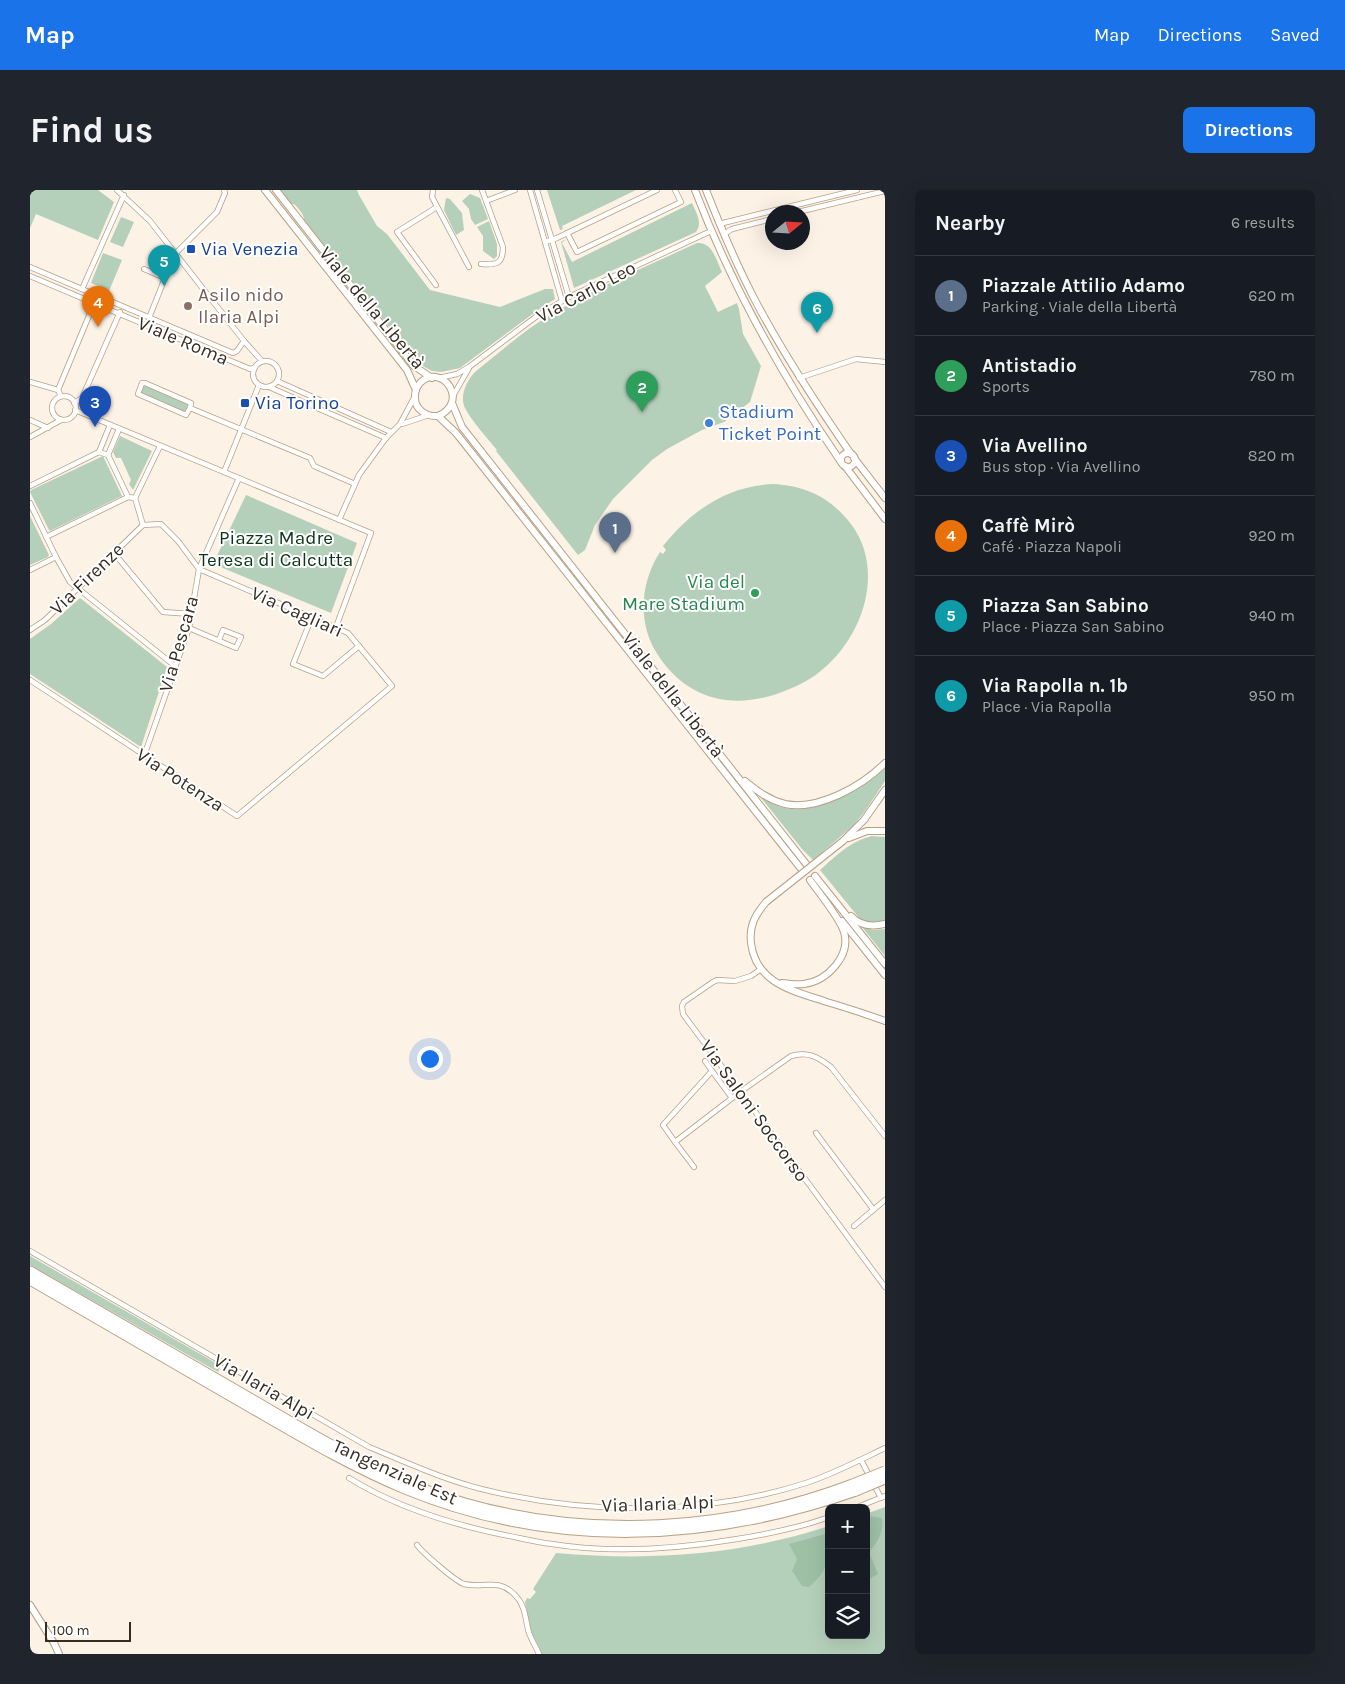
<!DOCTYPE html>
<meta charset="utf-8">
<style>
:root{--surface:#171b24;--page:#20242c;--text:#f1f3f6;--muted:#9ea1a6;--line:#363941;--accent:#1a73e8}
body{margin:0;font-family:Karla,sans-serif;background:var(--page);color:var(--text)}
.controls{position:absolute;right:15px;bottom:15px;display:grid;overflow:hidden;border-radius:8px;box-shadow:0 5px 20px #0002}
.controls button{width:45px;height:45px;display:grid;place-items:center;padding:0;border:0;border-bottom:1px solid var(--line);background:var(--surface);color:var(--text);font:25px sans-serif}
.compass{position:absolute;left:735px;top:15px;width:45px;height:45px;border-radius:50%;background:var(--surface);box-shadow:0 5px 20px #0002;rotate:72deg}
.scale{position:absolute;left:15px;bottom:12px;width:86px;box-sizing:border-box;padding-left:5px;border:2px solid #362c21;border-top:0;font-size:14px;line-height:18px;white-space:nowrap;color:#362c21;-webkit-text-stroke:4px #fff;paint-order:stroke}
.you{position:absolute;left:399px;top:868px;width:18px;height:18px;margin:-12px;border:4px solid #fff;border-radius:50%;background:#1a73e8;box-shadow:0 0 0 8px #1a73e833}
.badge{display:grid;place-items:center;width:32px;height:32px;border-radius:50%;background:var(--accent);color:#fff;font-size:16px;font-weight:700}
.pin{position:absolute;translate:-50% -41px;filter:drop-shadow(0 1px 2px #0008)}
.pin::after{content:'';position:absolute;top:26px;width:18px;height:15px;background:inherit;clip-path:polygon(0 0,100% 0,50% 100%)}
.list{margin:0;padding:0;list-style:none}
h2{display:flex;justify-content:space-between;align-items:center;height:65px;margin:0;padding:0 20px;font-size:21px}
h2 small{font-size:16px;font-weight:400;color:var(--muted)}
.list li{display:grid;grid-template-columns:32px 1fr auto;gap:15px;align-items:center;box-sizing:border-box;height:80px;padding:0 20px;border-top:1px solid var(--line)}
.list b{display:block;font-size:19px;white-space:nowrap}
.list p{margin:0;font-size:16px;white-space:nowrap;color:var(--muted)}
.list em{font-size:16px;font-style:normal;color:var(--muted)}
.icon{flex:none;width:28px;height:28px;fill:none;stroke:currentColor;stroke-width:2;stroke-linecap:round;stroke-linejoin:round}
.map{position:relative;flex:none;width:855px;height:1464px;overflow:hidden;border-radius:8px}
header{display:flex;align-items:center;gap:30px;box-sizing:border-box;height:70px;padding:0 25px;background:var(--accent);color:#fff}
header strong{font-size:24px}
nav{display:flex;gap:28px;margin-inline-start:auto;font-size:18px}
.intro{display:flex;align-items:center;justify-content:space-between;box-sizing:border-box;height:120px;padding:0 30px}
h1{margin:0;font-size:35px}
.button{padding:12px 22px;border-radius:8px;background:var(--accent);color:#fff;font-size:18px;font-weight:700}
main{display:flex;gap:30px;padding:0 30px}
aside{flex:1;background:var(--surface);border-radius:8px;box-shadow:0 5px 20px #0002}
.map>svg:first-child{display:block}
</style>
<header>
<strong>Map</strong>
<nav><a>Map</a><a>Directions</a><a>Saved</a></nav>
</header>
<div class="intro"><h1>Find us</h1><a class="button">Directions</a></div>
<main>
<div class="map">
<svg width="855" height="1464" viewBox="0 0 855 1464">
<rect width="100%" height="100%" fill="#fcf2e6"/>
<g fill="#b5d0ba">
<path d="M0,0h68l16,12 -16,38 -62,-26 -6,14z"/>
<path d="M249,0h78l2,5 18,31 10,8 43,56 70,17 45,-18h8l2,10 -17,11 -78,58 -19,4 -9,-1 -13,-7 -10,-12 -105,-132c0,-6 -6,-12 -10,-16h-4z"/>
<path d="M517,0h89l-74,36 1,3 -3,1z"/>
<path d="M440,4l10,4 8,21 -13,6 -4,-6 -2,-10 -7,-8z"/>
<path d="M416,8l4,1 12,14 2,17 -8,5 -12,-25z"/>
<path d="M662,13c4,10 11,19 4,29l-122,56 -13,-46 5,-3 -4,4 10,19z"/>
<path d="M91,27l13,5 -11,25 -13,-5z"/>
<path d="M459,31l8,23v12l-3,3 -11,-8v-15l-6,-9z"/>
<path d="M667,53c16,-1 19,17 25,29l-17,14 13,26 19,-9 2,6 4,25 18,32 -11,36 -26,20 -22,8 -35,19 -15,11 -39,39 -18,26 -10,25 -7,5 -82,-104 1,-1c-9,-11 -26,-30 -32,-42 -6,-12 2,-28 10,-36 25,-20 49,-42 77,-58 46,-28 96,-48 145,-71z"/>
<path d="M73,63l19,7 -13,31 -18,-8z"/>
<path d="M115,195l42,18 1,2 -3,6h-2l-42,-17 2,-7z"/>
<path d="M90,246l32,15 -19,39 -4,-6 2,-4 -10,-22h-5l-3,-6z"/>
<path d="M73,266l19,40 -72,35 -1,-1 -19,-38 1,-2z"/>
<path d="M743,294c33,2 57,13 78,40 34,45 13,111 -28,145 -10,9 -23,16 -36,21 -49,21 -99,12 -129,-35 -21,-31 -18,-72 2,-103l3,2 3,-4 -3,-4c29,-36 64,-60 110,-62z"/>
<path d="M216,305l111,48 -26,70 -118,-49z"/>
<path d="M0,326l19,39 -1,2 -18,8z"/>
<path d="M50,408l87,69 -26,80 -111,-73v-35l21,-15z"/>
<path d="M855,578v13l-20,30 -12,15 -40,34 -11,-11 -44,-55c8,6 16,12 27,14 31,7 78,-19 100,-40z"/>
<path d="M842,646l13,1v83c-10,3 -16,3 -25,-1l-40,-49c17,-15 29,-28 52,-34z"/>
<path d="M832,737l11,3 12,-1v27z"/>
<path d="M0,1066l191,110 -3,6 -188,-107z"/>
<path d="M855,1317v147h-343l-11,-23 -6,-29 2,-4 3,1 6,-7 -3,-3 23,-36c95,8 181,3 273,-27v109h37v-121z"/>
</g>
<g fill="#9ec1a6">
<path d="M839,1326l13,2c2,14 -4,24 -13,34l9,22 -12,7v-64z"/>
<path d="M799,1343c0,25 1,36 -20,54l-7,-1 -10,-15 5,-12 -8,-15z"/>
</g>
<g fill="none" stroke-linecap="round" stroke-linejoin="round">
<defs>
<g id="street">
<path d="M87,0l33,31 94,120 18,20"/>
<path d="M403,0l-1,7 37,70"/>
<path d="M500,0l32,111"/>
<path d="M507,0l32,107"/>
<path d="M456,11l29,-11"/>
<path d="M768,22l87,-21"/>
<path d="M689,34l138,-34"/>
<path d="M537,43l10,19 104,-50 -6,-12"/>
<path d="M694,44l8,-5 40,-10"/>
<path d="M515,52l12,-4 100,-48"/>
<path d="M146,63l41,-41 8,-19 -1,-3"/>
<path d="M451,74c16,1 22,0 22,-17l-21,-57"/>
<path d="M0,77l203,86 4,-2 7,-10"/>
<path d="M114,79l21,9 -16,40"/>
<path d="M0,86l220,93 4,-1"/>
<path d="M406,95l-39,-53 40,-25"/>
<path d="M52,99l42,-94"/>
<circle cx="236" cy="184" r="13"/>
<path d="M409,188l18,-4 12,-7 68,-51 32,-19 142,-66"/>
<path d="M769,188l57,-19 29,3"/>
<path d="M247,191l114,51"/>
<path d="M0,192l28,8"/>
<path d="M239,197l117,51"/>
<path d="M31,206l-3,-6 33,-79 6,-9"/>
<path d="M423,206l16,-28"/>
<circle cx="34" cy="218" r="12"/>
<path d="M44,213l8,-5 38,-86"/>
<path d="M160,218l1,-5 -46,-20h-3l-4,11 48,21 4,-7 120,50 4,8 41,18"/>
<path d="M45,220l296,123 -35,94"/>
<path d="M0,230l18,8"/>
<path d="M372,234l27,-9"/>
<path d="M0,247l31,-17"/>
<path d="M69,262l11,-27"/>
<path d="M78,265l11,-26"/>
<path d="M194,282l35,-87"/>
<path d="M0,296l69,-34 9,3 20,42"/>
<path d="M0,313l26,54 14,25 105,84"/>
<path d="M309,330l20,-45 27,-37 14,-14 15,-28"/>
<path d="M113,335l-8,-27 25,-52"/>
<path d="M16,347l82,-40 7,1"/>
<path d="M84,363l49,59 28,2"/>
<path d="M0,380l26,-13"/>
<path d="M282,427l-19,47 30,12 36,-30"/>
<path d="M159,438l47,20 5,-11 -18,-7 -4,10"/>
<path d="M0,440l15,-10 98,-95"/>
<path d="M0,490l207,136 155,-130 -44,-53 -149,-64 -21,-28 -17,-17 -18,1"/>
<path d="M114,566l45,-128 10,-59 40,-91"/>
<path d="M731,779l-10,7 -16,5 -18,-1 -4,2 -29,20 -2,4 1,8 202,273"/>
<path d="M675,871l7,10"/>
<path d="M702,908l-20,-27 -49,54 12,17 65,-50 51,-36c17,-5 27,1 40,11l54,69"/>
<path d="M786,943l57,76"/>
<path d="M645,952l19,25"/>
<path d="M824,1036l31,-26"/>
<path d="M0,1061l339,196c41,17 82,36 125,45 102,23 215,23 315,-10 26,-9 51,-22 76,-34"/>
<path d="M831,1270l20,38"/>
<path d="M319,1288c47,29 101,46 155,57 16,3 32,7 48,9 61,10 125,5 185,-5 31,-5 62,-11 92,-22"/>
<path d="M825,1318l30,-12"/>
<path d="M387,1355c6,8 38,36 47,39 19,5 34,-7 51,11 11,11 10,24 14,38 3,8 7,14 10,21"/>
</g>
<g id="secondary">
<path d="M235,0l142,180 9,20"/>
<path d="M246,0l138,176 18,12"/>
<path d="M665,0c37,97 87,186 146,272"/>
<path d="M676,0c15,38 31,76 50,112 28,53 61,103 95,152"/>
<path d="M422,213l10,24 345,438"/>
<path d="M408,226c32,-14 5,-53 -17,-34 -4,4 -6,9 -6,14 -1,13 11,21 23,20l18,17 346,437"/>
<circle cx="818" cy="270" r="7"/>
<path d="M824,268l31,40"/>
<path d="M815,276l40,53"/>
<path d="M715,591c12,10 24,19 40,23 33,7 77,-18 100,-41"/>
<path d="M819,648l18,-7h18"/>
<path d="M813,651l21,-21 21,-30"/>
<path d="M785,686l70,88"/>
<path d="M736,712c-11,13 -17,24 -15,41 5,41 43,48 76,59 20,6 39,12 58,19"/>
<path d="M821,726c9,10 21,11 34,8"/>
<path d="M812,731l43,54"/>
<path d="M752,793c7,1 15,2 22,1 23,-3 47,-28 40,-52 -4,-14 -25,-39 -34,-52"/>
<path d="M0,1415l24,38 5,11"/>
</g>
<g id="highway">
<path d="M0,1081c73,42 146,84 220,127 69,40 138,83 215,105 126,36 263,28 385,-18"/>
<path d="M0,1090c70,40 139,81 209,121 54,31 108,64 166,88 148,61 302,54 451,2"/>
</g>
</defs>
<use href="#street" stroke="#b8a085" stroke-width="6"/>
<use href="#secondary" stroke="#b8a085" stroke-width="8"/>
<use href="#highway" stroke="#b8a085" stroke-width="11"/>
<use href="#street" stroke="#fff" stroke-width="4.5"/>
<use href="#secondary" stroke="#fff" stroke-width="6"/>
<use href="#highway" stroke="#fff" stroke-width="9"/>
<defs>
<path id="secondary-bridge" d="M736,712l77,-61"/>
<g id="highway-bridge">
<path d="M820,1295l35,-14"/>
<path d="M826,1301l29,-12"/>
</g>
</defs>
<use href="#secondary-bridge" stroke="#b8a085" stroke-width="8" stroke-linecap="butt"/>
<use href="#highway-bridge" stroke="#b8a085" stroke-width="11" stroke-linecap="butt"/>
<use href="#secondary-bridge" stroke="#fff" stroke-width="6"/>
<use href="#highway-bridge" stroke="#fff" stroke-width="9"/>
</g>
<g fill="#1a4fb4" stroke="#fff" stroke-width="2">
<rect x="156" y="54" width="10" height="10" rx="2.5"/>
<rect x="210" y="208" width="10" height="10" rx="2.5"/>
</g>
<circle fill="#8d6e63" stroke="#fff" stroke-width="2" cx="158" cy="116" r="5"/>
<circle fill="#3f7fe0" stroke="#fff" stroke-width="2" cx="679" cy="233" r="5"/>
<circle fill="#2e9e5b" stroke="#fff" stroke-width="2" cx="725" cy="403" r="5"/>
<g text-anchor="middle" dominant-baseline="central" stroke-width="4" stroke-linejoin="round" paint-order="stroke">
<g font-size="19" fill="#164399" stroke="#fff" text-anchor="start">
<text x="171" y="59">Via Venezia</text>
<text x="225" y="213">Via Torino</text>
</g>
<g font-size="19" fill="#362c21" stroke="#fff">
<text transform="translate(556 102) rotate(-28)">Via Carlo Leo</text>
<text transform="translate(342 118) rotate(50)">Viale della Libertà</text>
<text transform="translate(153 151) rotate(23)">Viale Roma</text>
<text transform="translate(57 389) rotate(-44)">Via Firenze</text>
<text transform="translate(267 422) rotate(24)">Via Cagliari</text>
<text transform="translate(149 454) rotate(-74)">Via Pescara</text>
<text transform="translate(643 505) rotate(52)">Viale della Libertà</text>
<text transform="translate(150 590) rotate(33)">Via Potenza</text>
<text transform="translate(724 921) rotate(54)">Via Saloni Soccorso</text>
<text transform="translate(234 1197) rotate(30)">Via Ilaria Alpi</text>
<text transform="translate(365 1282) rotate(24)">Tangenziale Est</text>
<text transform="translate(628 1314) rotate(-2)">Via Ilaria Alpi</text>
</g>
<g font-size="19" fill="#785e54" stroke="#fff" text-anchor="start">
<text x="168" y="105">Asilo nido<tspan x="168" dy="22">Ilaria Alpi</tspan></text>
</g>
<g font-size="19" fill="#366cbe" stroke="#fff" text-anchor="start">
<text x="689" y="222">Stadium<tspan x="689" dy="22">Ticket Point</tspan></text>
</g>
<g font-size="19" fill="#0b3519" stroke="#fff">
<text x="246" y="348">Piazza Madre<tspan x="246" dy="22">Teresa di Calcutta</tspan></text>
</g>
<g font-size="19" fill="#27864d" stroke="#fff" text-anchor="end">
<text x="715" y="392">Via del<tspan x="715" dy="22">Mare Stadium</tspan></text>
</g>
</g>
</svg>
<div class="controls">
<button>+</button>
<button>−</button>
<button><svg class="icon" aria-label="layers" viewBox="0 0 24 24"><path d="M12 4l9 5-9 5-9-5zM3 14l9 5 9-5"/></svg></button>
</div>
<svg class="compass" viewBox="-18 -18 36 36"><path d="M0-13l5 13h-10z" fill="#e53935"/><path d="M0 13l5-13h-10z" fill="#9ea1a6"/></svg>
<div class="scale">100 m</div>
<div class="you"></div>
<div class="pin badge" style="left:585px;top:363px;background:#5c6f8a">1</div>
<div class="pin badge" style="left:612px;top:222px;background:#2e9e5b">2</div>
<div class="pin badge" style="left:65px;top:237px;background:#1a4fb4">3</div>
<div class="pin badge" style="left:68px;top:137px;background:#e8710a">4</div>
<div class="pin badge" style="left:134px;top:96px;background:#0f9aa8">5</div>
<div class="pin badge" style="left:787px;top:143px;background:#0f9aa8">6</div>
</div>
<aside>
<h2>Nearby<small>6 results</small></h2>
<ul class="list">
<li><span class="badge" style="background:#5c6f8a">1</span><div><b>Piazzale Attilio Adamo</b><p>Parking · Viale della Libertà</p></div><em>620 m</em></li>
<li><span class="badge" style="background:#2e9e5b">2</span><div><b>Antistadio</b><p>Sports</p></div><em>780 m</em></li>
<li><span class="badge" style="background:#1a4fb4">3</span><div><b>Via Avellino</b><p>Bus stop · Via Avellino</p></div><em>820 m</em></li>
<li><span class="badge" style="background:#e8710a">4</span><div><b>Caffè Mirò</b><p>Café · Piazza Napoli</p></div><em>920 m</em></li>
<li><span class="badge" style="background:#0f9aa8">5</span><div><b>Piazza San Sabino</b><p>Place · Piazza San Sabino</p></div><em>940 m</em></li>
<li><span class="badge" style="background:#0f9aa8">6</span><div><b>Via Rapolla n. 1b</b><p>Place · Via Rapolla</p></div><em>950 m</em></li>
</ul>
</aside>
</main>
